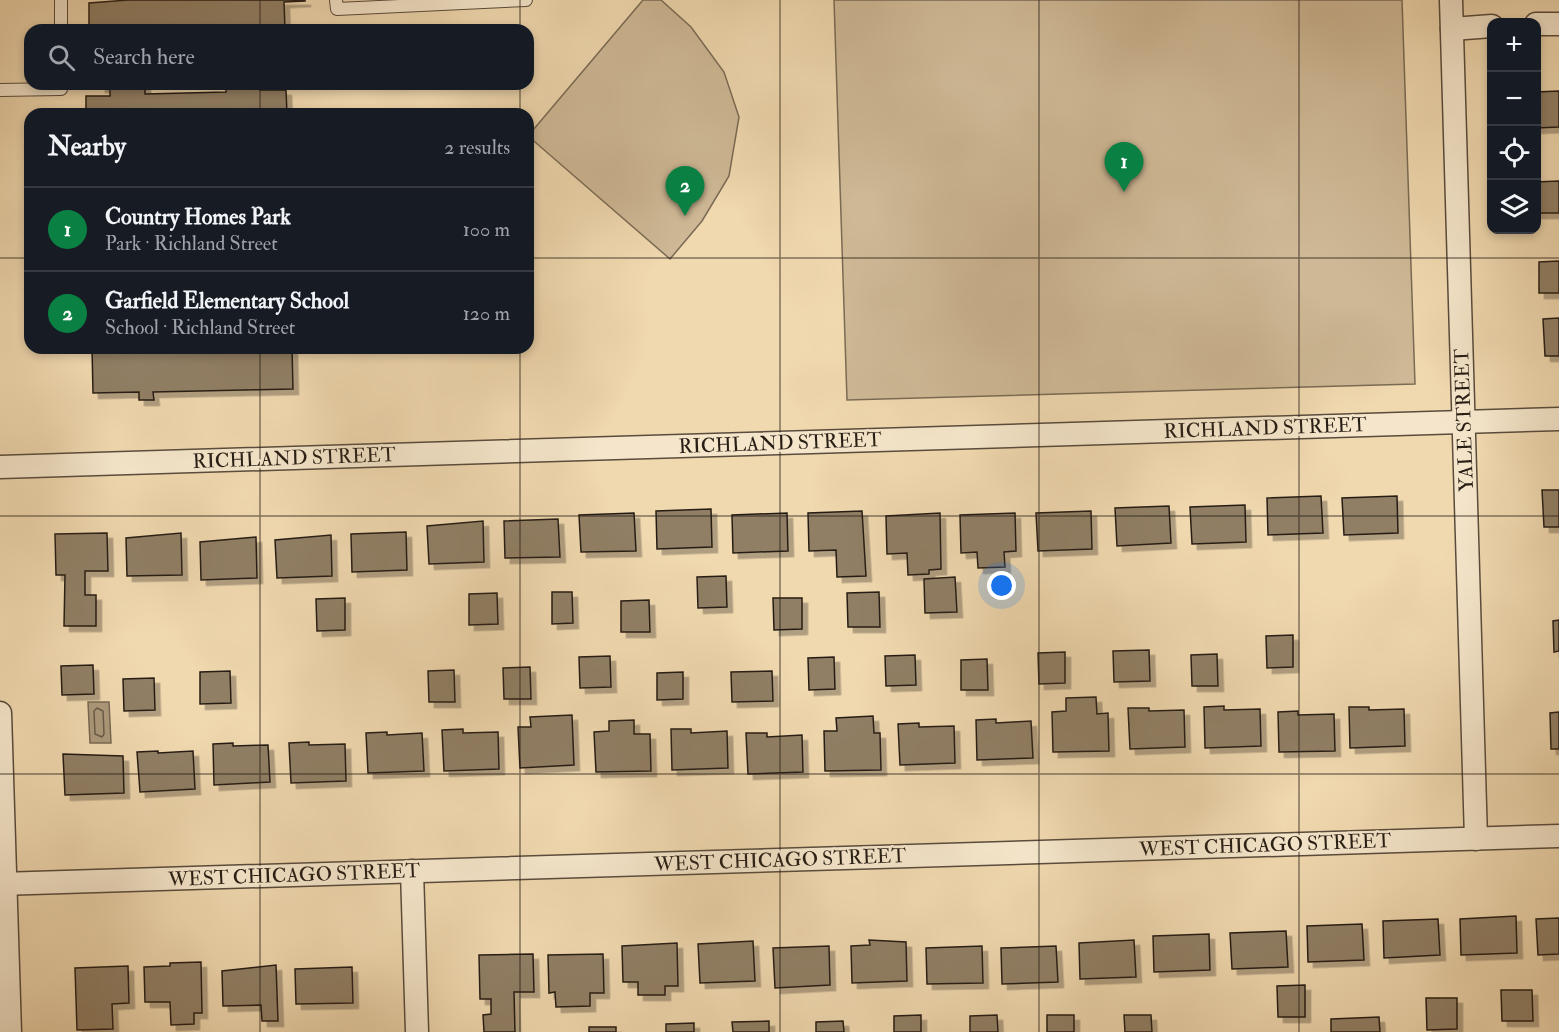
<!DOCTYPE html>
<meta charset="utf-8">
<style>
:root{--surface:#171b24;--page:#20242c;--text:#f1f3f6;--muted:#9ea1a6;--line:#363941;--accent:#0b8043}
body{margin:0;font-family:"IM FELL Double Pica",serif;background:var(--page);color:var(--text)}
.controls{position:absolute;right:18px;top:18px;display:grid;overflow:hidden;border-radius:12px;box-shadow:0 3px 9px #0003}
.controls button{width:54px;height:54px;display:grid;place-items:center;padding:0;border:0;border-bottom:2px solid var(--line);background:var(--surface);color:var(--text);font:30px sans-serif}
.you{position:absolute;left:1002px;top:586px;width:21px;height:21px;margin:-15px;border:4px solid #fff;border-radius:50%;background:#1a73e8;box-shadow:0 0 0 9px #1a73e833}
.badge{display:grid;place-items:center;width:39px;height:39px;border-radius:50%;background:var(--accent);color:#fff;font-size:20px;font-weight:700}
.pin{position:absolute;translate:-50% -50px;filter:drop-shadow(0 2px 3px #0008)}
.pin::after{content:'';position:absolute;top:32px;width:21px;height:18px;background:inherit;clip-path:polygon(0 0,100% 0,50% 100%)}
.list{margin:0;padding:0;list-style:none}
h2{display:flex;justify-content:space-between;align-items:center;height:78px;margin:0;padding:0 24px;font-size:26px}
h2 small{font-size:20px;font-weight:400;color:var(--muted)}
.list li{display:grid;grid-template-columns:39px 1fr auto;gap:18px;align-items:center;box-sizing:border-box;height:84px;padding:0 24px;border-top:2px solid var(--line)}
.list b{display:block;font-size:22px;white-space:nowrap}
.list p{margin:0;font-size:20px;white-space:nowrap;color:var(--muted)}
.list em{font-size:20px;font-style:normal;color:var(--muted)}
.icon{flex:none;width:33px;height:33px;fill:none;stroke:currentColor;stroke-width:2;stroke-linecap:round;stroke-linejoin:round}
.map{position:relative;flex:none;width:1559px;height:1032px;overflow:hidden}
.search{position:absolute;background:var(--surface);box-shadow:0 3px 9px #0003;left:24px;top:24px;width:510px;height:66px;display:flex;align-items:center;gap:15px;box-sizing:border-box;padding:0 21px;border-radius:18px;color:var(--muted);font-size:22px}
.panel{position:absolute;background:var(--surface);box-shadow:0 3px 9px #0003;left:24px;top:108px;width:510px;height:246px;border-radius:18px}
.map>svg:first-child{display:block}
</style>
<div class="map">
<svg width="1559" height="1032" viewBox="0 0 1559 1032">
<defs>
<filter id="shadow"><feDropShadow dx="5.5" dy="5.5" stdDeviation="0" flood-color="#0004"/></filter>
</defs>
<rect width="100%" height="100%" fill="#f0d8af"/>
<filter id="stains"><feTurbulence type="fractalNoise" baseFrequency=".00333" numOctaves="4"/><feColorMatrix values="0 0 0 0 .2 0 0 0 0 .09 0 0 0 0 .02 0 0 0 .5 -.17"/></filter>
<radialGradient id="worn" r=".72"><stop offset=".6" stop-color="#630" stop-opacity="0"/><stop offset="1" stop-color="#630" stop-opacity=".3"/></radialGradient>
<g fill="#ceb895" stroke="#7a6b55" stroke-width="1.5">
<path d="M643,0h18l30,27 33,45 15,45 -10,59 -27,45 -32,38 -142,-123z"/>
<path d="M834,0h568l13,384 -568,16z"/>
</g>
<path fill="#ac997b" stroke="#776852" stroke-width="1.5" d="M88,702h21l2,41h-21z"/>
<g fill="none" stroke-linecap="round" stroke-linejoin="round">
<path stroke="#6a5c48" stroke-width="1.5" d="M97,708l6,3 1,23 -2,3 -7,-3 -1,-23z"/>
</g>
<g fill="#907f65" stroke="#271e15" stroke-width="1.5" filter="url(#shadow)">
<path d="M128,0h177v1l-21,1 1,28h-196v-27z"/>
<path d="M100,84h45v10l81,-2v-8h34v6h26l1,24h-201v-18h24v-9h-10z"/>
<path d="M1559,91v36l-23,1v-36z"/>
<path d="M1559,181v32h-23v-31z"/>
<path d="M1559,261v32h-20v-31z"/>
<path d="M1559,318v38h-14l-2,-37z"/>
<path d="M92,348h200l1,41 -140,3 1,8h-15v-8l-46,1z"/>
<path d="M1542,490h17v37h-15z"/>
<path d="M1321,496l2,37 -55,2 -1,-37z"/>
<path d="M1397,496l1,37 -54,2 -2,-37z"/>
<path d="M1245,505l1,37 -54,2 -2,-37z"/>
<path d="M1169,506l2,37 -54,3 -2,-38z"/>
<path d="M711,509l1,38 -55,2 -1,-38z"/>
<path d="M862,511l4,65 -29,1 -1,-27 -27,1 -1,-38z"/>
<path d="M1091,511l1,38 -54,2 -2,-38z"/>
<path d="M634,513l2,38 -55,1 -2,-37z"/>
<path d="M787,513l1,38 -55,2 -1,-38z"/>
<path d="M940,513l1,56 -12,1v4l-21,1 -1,-22 -20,1 -1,-38z"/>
<path d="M1015,513l1,38 -12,1 1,15 -27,1 -1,-16 -16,1 -1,-38z"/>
<path d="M558,519l2,38 -55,1 -1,-37z"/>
<path d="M483,521l1,41 -55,2 -2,-38z"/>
<path d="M406,532l1,38 -55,2 -1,-38z"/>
<path d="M107,533l1,38h-23v24h11v31h-32l1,-51h-9l-1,-41z"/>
<path d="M181,533l1,42 -55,1 -1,-38z"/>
<path d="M331,535l1,41 -55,2 -2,-38z"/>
<path d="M256,537l1,41 -56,2 -1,-38z"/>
<path d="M726,576l1,31 -29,1 -1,-31z"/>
<path d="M955,577l2,35 -32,1 -1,-34z"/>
<path d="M552,592h20l1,31 -21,1z"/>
<path d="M879,592l1,35h-32l-1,-34z"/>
<path d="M497,593l1,31 -29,1v-31z"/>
<path d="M345,598v32l-28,1 -1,-32z"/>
<path d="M773,598h29v31l-28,1z"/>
<path d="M649,600l1,32h-29v-31z"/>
<path d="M1559,620v31l-5,1 -1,-31z"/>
<path d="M1293,635v32l-26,1 -1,-32z"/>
<path d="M1149,650l1,31 -36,1 -1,-31z"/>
<path d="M1065,652v31l-26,1 -1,-31z"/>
<path d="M1217,654l1,32h-26l-1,-31z"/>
<path d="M915,655l1,30 -30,1 -1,-30z"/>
<path d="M610,656l1,31 -31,1 -1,-31z"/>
<path d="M834,657l1,32 -26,1 -1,-32z"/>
<path d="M987,659l1,31h-27v-30z"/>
<path d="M93,665l1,29 -32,1 -1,-29z"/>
<path d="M530,667l1,32h-27l-1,-31z"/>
<path d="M454,670l1,32h-26l-1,-31z"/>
<path d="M230,671l1,32 -31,1v-32z"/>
<path d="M772,671l1,30 -41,1 -1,-30z"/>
<path d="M683,672v27l-26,1v-27z"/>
<path d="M154,678l1,32 -31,1 -1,-32z"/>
<path d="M1096,697l1,17 11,-1 1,38 -56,1 -1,-40 14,-1v-13z"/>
<path d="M1224,706v4l36,-1 1,37 -56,2 -1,-41z"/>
<path d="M1349,707h20v3l35,-1 1,37 -55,2z"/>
<path d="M1128,708h21v3l35,-1 1,37 -55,2z"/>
<path d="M1298,711v4l36,-1 1,37 -56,1 -1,-40z"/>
<path d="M1559,712v37h-8l-1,-36z"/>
<path d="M572,715l2,50 -54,3 -2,-41h13l-1,-10z"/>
<path d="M873,716l1,17h6l1,37 -56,1 -1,-40h13l-1,-13z"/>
<path d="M996,719v4l35,-2 2,37 -56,2 -1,-40z"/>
<path d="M634,720v14h16l1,37 -55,1 -2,-40 15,-1v-10z"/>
<path d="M919,723v4l35,-1 1,37 -55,2 -2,-41z"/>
<path d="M463,729v4l35,-1 1,37 -55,2 -2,-41z"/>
<path d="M671,729h20v4l36,-2 1,37 -56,2z"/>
<path d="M387,732v3l35,-2 2,38 -56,2 -2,-40z"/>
<path d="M746,733h21v4l35,-2 1,37 -55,2z"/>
<path d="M309,742v3l36,-1 1,37 -55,2 -2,-40z"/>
<path d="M233,743v3l35,-1 2,37 -56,3 -1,-41z"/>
<path d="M158,751v2l35,-2 2,38 -55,3 -3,-40z"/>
<path d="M63,754l60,2 1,37 -59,2z"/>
<path d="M1516,916l1,37 -56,2 -1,-36z"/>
<path d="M1559,918v36l-21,1 -2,-36z"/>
<path d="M1438,919l2,36 -56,3 -1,-37z"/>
<path d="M1362,924l2,36 -56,2 -1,-36z"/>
<path d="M1286,931l2,36 -56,2 -2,-36z"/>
<path d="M1209,934l1,36 -56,2 -1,-36z"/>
<path d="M869,940l37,2 1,39 -55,2 -1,-37 19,-1z"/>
<path d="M1134,940l2,37 -56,2 -1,-36z"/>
<path d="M753,941l2,40 -55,2 -2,-39z"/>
<path d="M677,943l1,43h-13v9h-27v-13h-15l-1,-36z"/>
<path d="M829,946l1,39 -55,3 -2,-40z"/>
<path d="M982,946l1,37 -56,1 -1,-36z"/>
<path d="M1056,946l2,36 -56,2 -1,-36z"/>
<path d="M533,954l1,38h-20l1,40h-31l-1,-17 8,-1v-15h-11l-1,-44z"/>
<path d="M603,954l1,39h-14v13l-34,1 -1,-15 -6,1 -1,-38z"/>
<path d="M201,962l1,51h-8v11l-23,1 -1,-23h-25l-1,-35 26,-1v-3z"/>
<path d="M276,965l2,56h-16l-1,-16 -38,1 -1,-35z"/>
<path d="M128,966l1,37 -17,1 1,25 -36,1 -2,-62z"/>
<path d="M352,967l1,36 -57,1 -1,-35z"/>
<path d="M1305,985v32h-27l-1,-31z"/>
<path d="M1501,990h31l1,31h-31z"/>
<path d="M1426,998h31v31l-30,1z"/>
<path d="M921,1015v17h-27v-16z"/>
<path d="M997,1015l1,17h-28v-16z"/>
<rect x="1047" y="1015" width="27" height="17"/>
<path d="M1124,1015h27l1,17h-27z"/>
<path d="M1379,1017l1,15h-49v-13z"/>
<path d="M769,1021v11h-36l-1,-10z"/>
<path d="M843,1021l1,11h-28v-10z"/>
<path d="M694,1023v9h-28v-8z"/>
<rect x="589" y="1027" width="27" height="5"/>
</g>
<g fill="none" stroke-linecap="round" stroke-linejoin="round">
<defs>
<g id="service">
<path d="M61,0v30"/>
<path d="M336,0l1,9 189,-9"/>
<path d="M0,90l61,-1v-5"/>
</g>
<g id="minor">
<path d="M1451,0l25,839"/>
<path d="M1536,24h23"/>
<path d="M1452,29l40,-3"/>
<path d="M0,467l1559,-48"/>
<path d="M0,713l10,319"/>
<path d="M412,871l5,161"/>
<path d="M0,884l1559,-48"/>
</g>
</defs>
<use href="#service" stroke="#594c3c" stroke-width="14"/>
<use href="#minor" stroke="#594c3c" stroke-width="25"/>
<use href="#service" stroke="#f5e6cb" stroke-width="12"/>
<use href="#minor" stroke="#f5e6cb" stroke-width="22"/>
</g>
<path fill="none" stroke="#271e15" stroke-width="1.5" stroke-opacity="0.55" d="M260,0v30M520,0v30M780,0v1032M1039,0v1032M1299,0v1032M260,84v30M520,84v30M0,258h30M528,258h1031M260,348v684M520,348v684M0,516h1559M0,774h1559"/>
<g text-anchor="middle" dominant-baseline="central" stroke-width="4.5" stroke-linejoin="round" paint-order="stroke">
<g font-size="20" fill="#271e15" stroke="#f5e6cb">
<text transform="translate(1464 420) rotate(-92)">YALE STREET</text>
<text transform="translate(1265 428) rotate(-2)">RICHLAND STREET</text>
<text transform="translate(780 443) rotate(-2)">RICHLAND STREET</text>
<text transform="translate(294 458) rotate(-2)">RICHLAND STREET</text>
<text transform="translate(1265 845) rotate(-2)">WEST CHICAGO STREET</text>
<text transform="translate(780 860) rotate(-2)">WEST CHICAGO STREET</text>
<text transform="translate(294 875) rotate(-2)">WEST CHICAGO STREET</text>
</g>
</g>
<rect width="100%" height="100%" filter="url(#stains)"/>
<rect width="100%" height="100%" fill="url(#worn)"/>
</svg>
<div class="controls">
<button>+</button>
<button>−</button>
<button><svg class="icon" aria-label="locate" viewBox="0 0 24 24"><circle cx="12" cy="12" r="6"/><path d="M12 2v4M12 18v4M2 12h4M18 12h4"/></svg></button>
<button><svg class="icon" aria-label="layers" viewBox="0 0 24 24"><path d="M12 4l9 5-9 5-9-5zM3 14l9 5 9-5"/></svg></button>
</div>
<div class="you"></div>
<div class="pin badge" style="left:1124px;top:192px">1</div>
<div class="pin badge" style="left:685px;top:216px">2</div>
<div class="search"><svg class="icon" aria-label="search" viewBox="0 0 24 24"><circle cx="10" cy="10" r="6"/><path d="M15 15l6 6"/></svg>Search here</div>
<section class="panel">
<h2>Nearby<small>2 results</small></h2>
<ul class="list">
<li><span class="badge">1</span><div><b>Country Homes Park</b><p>Park · Richland Street</p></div><em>100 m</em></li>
<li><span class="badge">2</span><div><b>Garfield Elementary School</b><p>School · Richland Street</p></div><em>120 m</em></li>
</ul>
</section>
</div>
